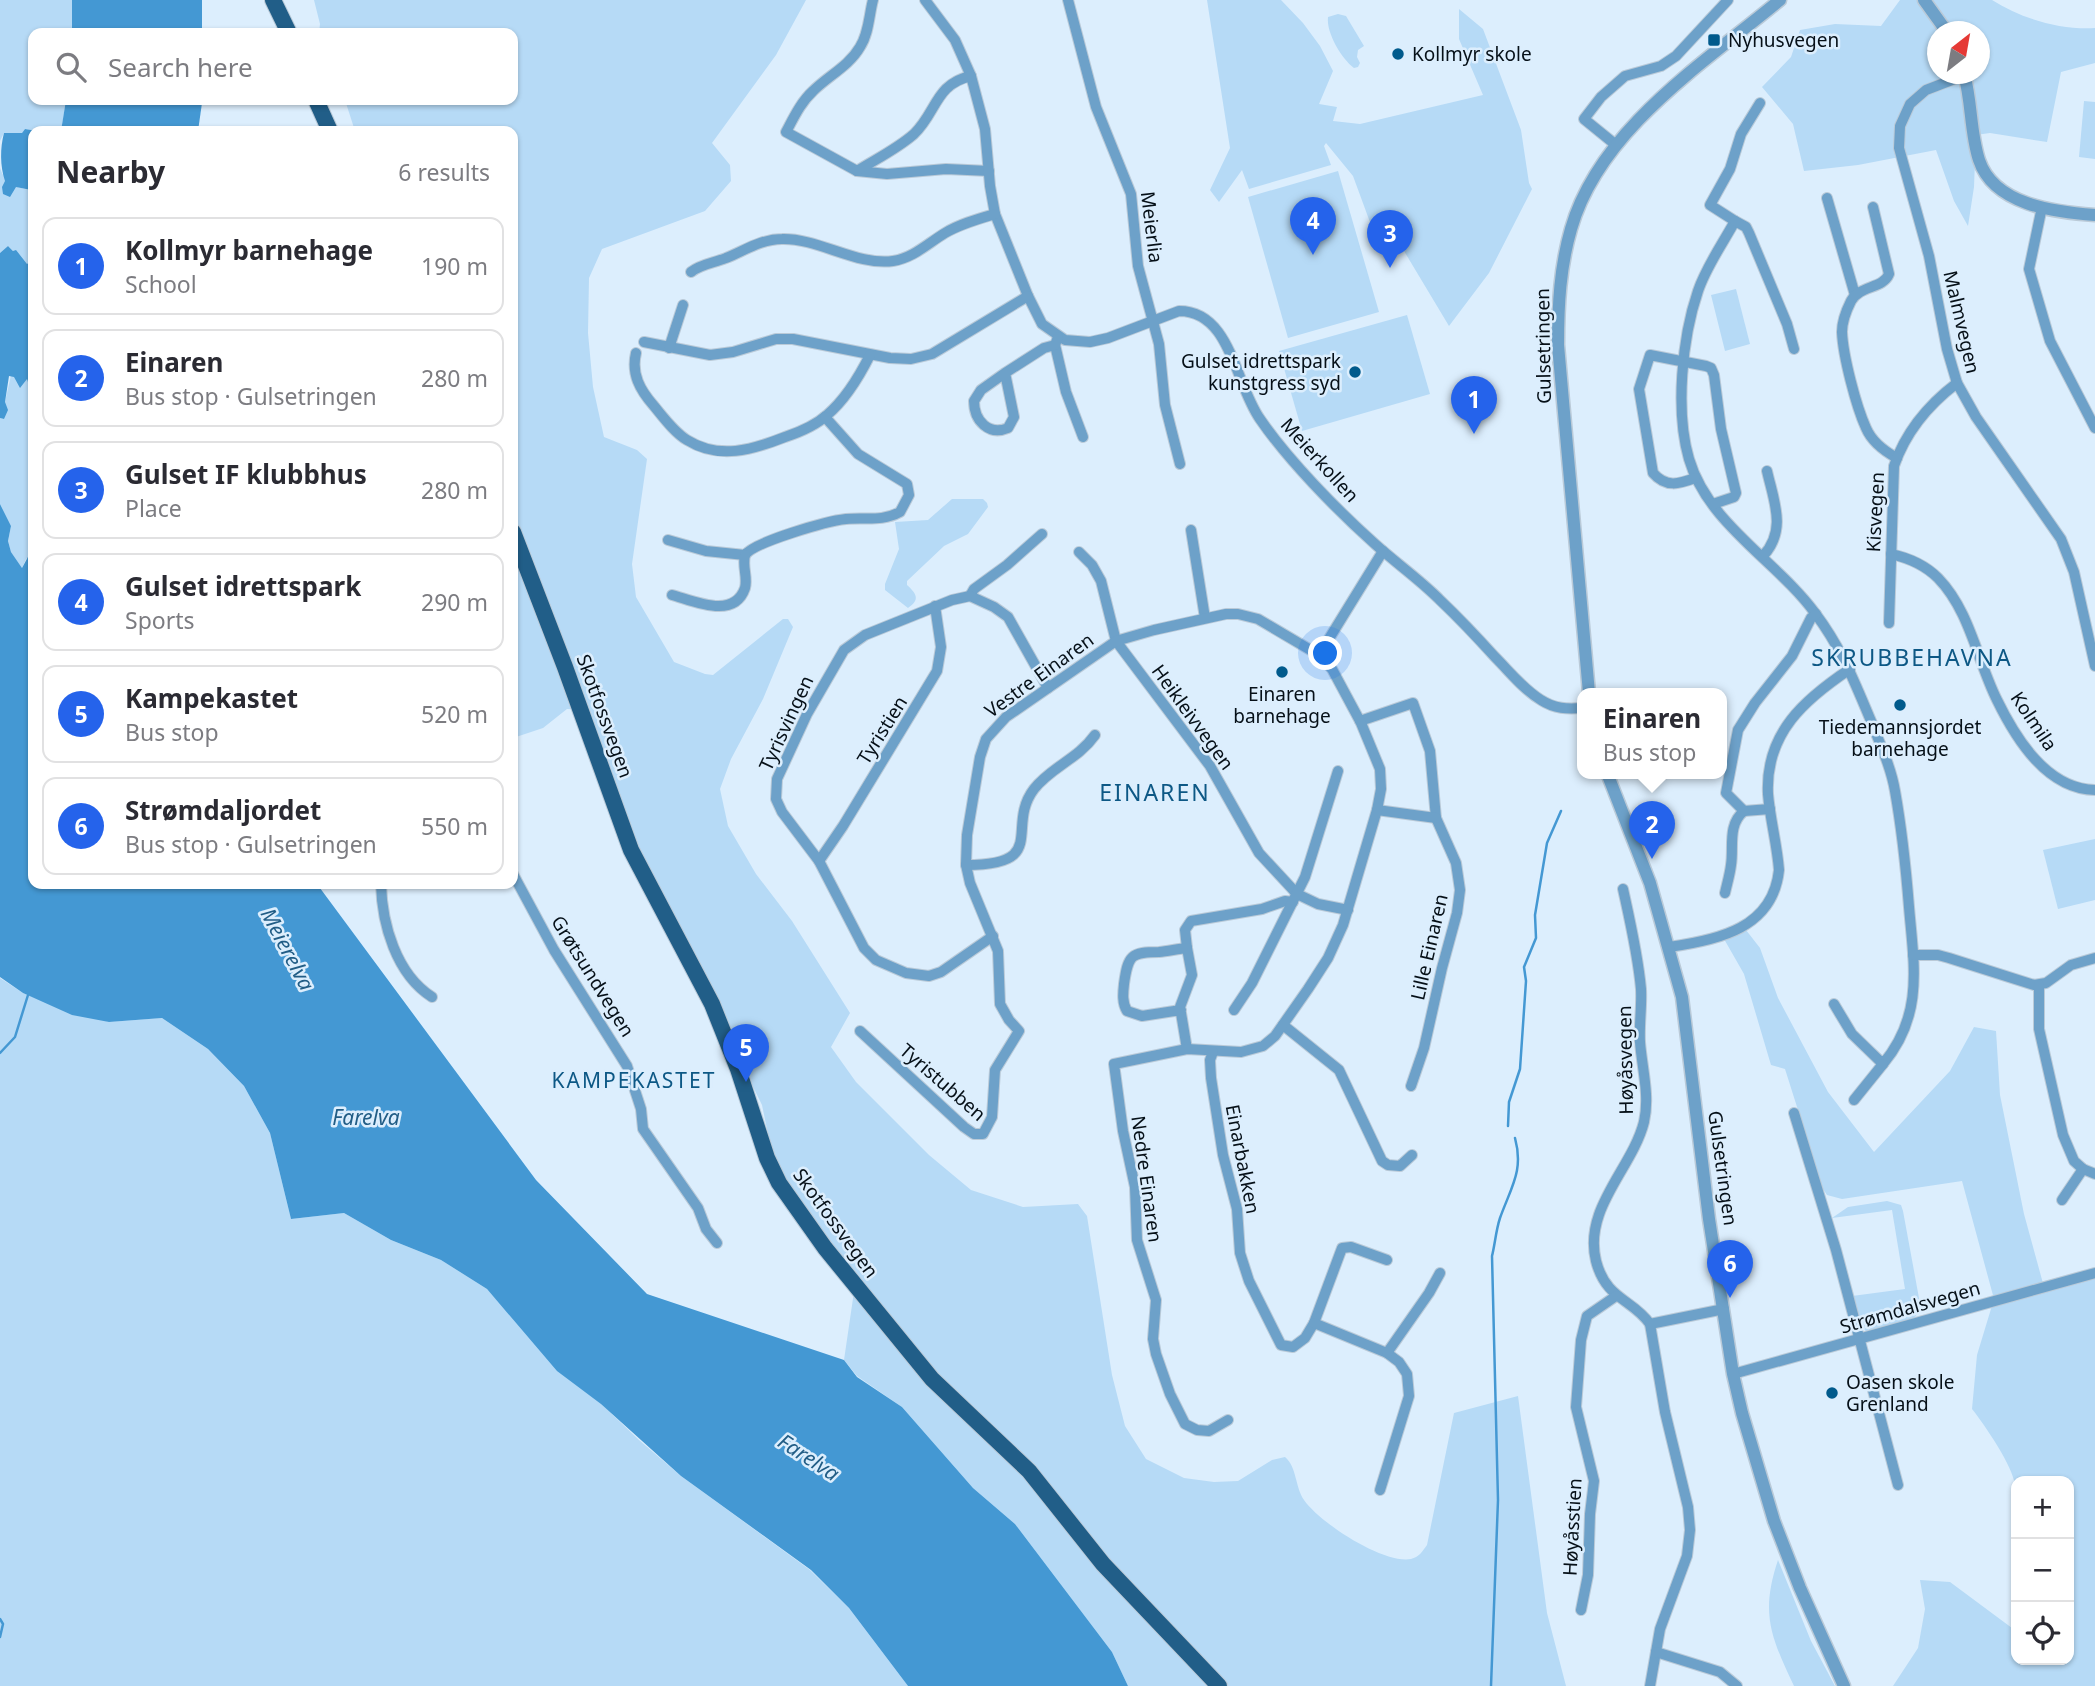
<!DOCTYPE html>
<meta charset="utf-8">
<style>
:root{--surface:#fff;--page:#f2f2f3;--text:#2b2b33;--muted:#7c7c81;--line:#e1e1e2;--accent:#2563eb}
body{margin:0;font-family:"Noto Sans",sans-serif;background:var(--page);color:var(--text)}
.controls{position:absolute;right:21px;bottom:21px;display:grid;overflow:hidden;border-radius:14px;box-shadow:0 2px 5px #0004}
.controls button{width:63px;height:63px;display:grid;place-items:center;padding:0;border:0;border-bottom:2px solid var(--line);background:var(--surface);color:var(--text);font:35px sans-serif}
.compass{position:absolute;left:1927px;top:21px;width:63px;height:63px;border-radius:50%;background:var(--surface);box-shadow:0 2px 5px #0004;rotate:31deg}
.you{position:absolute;left:1326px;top:654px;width:24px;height:24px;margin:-18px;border:5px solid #fff;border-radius:50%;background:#1a73e8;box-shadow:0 0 0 10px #1a73e833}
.badge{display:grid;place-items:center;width:46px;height:46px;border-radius:50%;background:var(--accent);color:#fff;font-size:23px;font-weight:700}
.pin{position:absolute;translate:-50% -58px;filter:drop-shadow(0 2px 4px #0008)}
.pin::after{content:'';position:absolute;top:37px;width:24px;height:21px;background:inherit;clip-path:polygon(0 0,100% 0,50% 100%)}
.popup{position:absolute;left:1577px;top:688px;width:150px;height:91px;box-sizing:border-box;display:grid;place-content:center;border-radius:14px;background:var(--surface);filter:drop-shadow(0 2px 5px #0005);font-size:23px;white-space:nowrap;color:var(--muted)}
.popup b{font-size:26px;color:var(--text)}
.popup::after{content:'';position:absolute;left:50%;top:100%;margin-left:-14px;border:14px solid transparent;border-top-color:var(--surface)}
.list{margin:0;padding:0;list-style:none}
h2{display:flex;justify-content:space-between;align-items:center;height:91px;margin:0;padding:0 28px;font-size:30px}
h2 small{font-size:23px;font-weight:400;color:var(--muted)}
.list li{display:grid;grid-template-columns:46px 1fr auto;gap:21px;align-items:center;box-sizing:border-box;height:98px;margin:0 14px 14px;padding:0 14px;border:2px solid var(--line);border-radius:14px}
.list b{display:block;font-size:26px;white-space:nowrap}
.list p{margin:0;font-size:23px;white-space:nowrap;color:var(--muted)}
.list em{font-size:23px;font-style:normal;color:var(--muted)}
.icon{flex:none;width:38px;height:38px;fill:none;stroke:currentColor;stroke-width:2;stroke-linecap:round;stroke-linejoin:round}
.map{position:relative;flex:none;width:2095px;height:1686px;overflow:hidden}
.search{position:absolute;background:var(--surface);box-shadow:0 2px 5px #0004;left:28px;top:28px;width:490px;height:77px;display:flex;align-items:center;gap:18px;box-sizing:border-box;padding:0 24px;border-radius:14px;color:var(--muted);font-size:26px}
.panel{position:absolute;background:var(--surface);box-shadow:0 2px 5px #0004;left:28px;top:126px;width:490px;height:763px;border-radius:14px}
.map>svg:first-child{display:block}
</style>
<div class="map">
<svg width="2095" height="1686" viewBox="0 0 2095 1686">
<rect width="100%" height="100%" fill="#dceefd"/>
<g fill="#b6daf6" fill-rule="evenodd">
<path d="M0,0h72v33h-39v67h33l-5,31h-24l-12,-2 -3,4h-18l-4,8z"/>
<path d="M314,0h492l-30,55 -64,88 18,22 1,16 -26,30 -103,38 -13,29 -1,55 5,54 11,50 33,13 10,9 -15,105 4,33 38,65 31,12 8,1 70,-56h5l5,8 -30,72 -32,60 -11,30 8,37 28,48 36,47 58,92 -19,34 25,35 73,73 42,35 52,17 55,-3 9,12 25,159 13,51 21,33 38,19 30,4 24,-1 34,-21 13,-3c12,10 10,30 19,43 16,23 79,64 107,59 8,-2 11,-7 16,-14l27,-132 64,-17 29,217 19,73h-438l-16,-34 -97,-128 -42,-36 -71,-81 -45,-31 -13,-16 12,-82 -74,-104 -13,-35 -7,-34 -117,-238 -56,-157 -22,-1 -24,19 -30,10v-607h-158l-10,-31h168v-67h-194l1,-9z"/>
<path d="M1207,0h74l22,23 17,23 13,25 -14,33 18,3 -4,14 27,3 123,-29 -24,-56v-30l24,20 38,101 8,53 3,6 -43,84 -40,53 -48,-80 -23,-2 -25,-68 -27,-33 -2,3 7,19 -82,24 -7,-19 -23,32 -9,-12 20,-42z"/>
<path d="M1900,0h92c30,19 68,30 103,28v35l-34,9 -14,70 -57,-9 -14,2 -2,52 -6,39 -14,-25 -18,-51 -78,15 -54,6 -11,-47 -31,-37 29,-30 9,-27 35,-6 46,2zM1938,32h42v42h-42z"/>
<path d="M1338,14l8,2 18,30 -6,4 -1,7 3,6 -2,4 -4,1c-12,-9 -28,-35 -26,-51z"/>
<path d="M2084,101l11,1v57l-16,-2z"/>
<path d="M0,168c6,17 14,19 31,22l2,6v39l-2,1 2,24 -5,5 -20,-19 -8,7z"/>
<path d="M1338,171l41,141 -91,26 -40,-141z"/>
<path d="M1736,289l14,55 -25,7 -14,-56z"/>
<path d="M1407,315l23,79 -128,37 -23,-80z"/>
<path d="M11,375l16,4 6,20v161l-1,-4 -6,3 -4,9 -11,-16 -3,-11 3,-15 -11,-22v-86l4,1 1,-17z"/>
<path d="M952,499h31l4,4 1,4 -20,27 -24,12 -37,35v4c10,9 13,15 1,23l-23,-18v-6l14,-35 -4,-27 33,-2z"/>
<path d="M2095,839v61l-37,9 -15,-59z"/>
<path d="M1746,930l14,18 18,50 50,94 46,60 76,-81 24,-44 22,4 4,64 24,119 20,73 51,-13v412h-202l25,-38 7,-39 -5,-29 30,2 66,49v29h53v-179h-53v80c-7,-26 1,-50 -1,-76 -2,-19 -31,-61 -43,-76l5,-54 17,-56 -32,-118 -120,18 -15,-4 -4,-6 -38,-120 -14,-4 -27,-91 -20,-35z"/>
<path d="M0,978l23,15 15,6 71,23 53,-4 46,31 36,37 26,47 21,86 53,-6 47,27 50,20 46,29 35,39 117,112 42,36 129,94 39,38 59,78h-908z"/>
<path d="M1887,1201l14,4 2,6 18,98 -9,12 -46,10 -7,-7 -7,-28 53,-7 -13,-79 -60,8 16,-11z"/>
<path d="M1778,1560l33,81 24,45h-41c-23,-49 -34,-72 -16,-126z"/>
</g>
<g fill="#4498d3">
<rect x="72" y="0" width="130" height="33"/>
<path d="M66,100h136v3l-4,28h-137z"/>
<path d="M25,129l12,2h-4v65l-2,-6 -15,-3 -6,10 -7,-3 -1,-7 3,-6c-5,-15 -5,-33 -1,-48h18z"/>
<path d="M8,246l5,5 3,-1 11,14 6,-4v139l-6,-20 -7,9 -6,-11 -5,-1 -4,26 3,8 -4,9 -4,-1v-165z"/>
<path d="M0,504l11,22 -3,15 3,11 11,16 7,-13 4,5v324h284l219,296 111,114 197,66 13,17 45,30 71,81 42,36 97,128 16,34h-220l-59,-78 -38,-38 -130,-94 -80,-72 -44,-33 -70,-82 -46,-29 -50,-20 -47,-27 -53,6 -21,-86 -26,-47 -36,-37 -46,-31 -53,4 -37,-7 -49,-22 -23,-16z"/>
</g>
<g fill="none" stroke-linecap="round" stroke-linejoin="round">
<g stroke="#4498d3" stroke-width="2.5">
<path d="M0,1053l15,-16 13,-42"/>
<path d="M1508,1126l1,-24 11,-33 6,-88 -2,-14 12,-29 -1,-23 12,-72 14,-32"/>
<path d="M0,1619l3,5 -3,13"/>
<path d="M1491,1686l7,-186 -6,-244c3,-12 4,-26 8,-38 11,-31 24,-47 15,-80"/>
</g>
<defs>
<g id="minor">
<path d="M873,0c-4,15 -4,33 -13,47 -11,19 -32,29 -47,44 -12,11 -19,26 -27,41l71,39 30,3 59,-5 43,2"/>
<path d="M925,0l30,40 16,36 14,53 5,57 5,28 33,82 14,28 23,16 25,2 18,-4 71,-27c52,0 56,73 81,108 28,41 77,91 115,125 21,19 44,35 64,55 20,19 38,38 56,58 15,15 28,32 46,43 14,9 26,9 41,8"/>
<path d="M1068,0l28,107 35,87 7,72 21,78 6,61 15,59"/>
<path d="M1965,75l-39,15 -16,14 -10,22 -1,22 30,108 18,93 10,34 19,34 85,122 13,33 21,94"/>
<path d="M1760,103l-19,31 -11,35 -20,36 25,16c-12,22 -29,46 -37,70 -16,47 -23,120 -9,168 19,65 88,102 126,154 27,36 39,68 56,108 9,23 20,46 24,70 7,39 11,78 14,116 5,59 15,108 -26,157l-31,-30 -18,-30"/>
<path d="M1616,145l-32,-26 17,-22 24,-21 36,-10 15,-10 52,-56"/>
<path d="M857,171c19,-12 40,-22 57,-37 23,-22 21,-50 57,-58"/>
<path d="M1827,198l28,97"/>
<path d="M1873,207l16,67c-6,15 -29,11 -38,27 -5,10 -9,20 -9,31 1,24 14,74 24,96 6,14 18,23 31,30"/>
<path d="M2042,207l-13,62 21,72 45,87"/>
<path d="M1735,221l11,6 3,6 38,91 7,25"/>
<path d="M691,272c10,-8 23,-9 35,-14 18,-7 35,-19 56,-19 36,-1 75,27 111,22 20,-3 34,-17 52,-28 15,-9 33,-14 50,-19"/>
<path d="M644,342l66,13 23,-3 43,-13h17l97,19 21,1 21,-5 96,-58"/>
<path d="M1055,345l11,47 17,45"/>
<path d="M669,348l14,-43"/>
<path d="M636,353c-5,21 4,37 18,53 10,12 20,26 33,34 32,20 65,10 98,-3 15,-5 30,-11 42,-22 19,-16 32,-38 43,-60"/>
<path d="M1005,373l-24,17 -7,11c0,20 15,35 34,27l6,-11 -9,-44 39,-25 11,-3 3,-8"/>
<path d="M1695,478c-16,6 -29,10 -42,-5l-14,-84 11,-34 56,11 5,2 3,7 7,54 15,64 -2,4 -21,7"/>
<path d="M1191,530l14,88"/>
<path d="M668,540l38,11 39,4c9,-13 82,-34 101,-36 19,-2 36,3 54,-7l9,-17 -2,-11 -49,-30 -33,-37"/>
<path d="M1079,552l13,13 9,16 15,60 94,125 49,87 38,41 21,10 30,6"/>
<path d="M1891,554c18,4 34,11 47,24 32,33 39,82 59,122 19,39 50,89 98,90"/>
<path d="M1763,556c24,-26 11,-54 4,-85"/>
<path d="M672,595c22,6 62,25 73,-7 3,-11 -3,-21 0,-33"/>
<path d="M970,596l4,-7 33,-24 35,-31"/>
<path d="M1889,623l5,-157c12,-35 34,-61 63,-83"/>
<path d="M1319,655l64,-104"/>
<path d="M1360,721l53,-18 17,48 6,67 20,45 4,27 -3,23 -15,55 -18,80 -13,38"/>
<path d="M1377,810l59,8"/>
<path d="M1744,811l26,-2"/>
<path d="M819,861l24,-35 94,-155 4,-24 -6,-41"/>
<path d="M966,865c84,0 39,-38 68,-76 17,-22 44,-30 61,-54"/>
<path d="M513,874l41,76 73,116 14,43 2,20 55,79 8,21 11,14"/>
<path d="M381,884c1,40 15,90 51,113"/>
<path d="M1623,889c7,32 15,66 18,100 1,17 -2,35 -1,53 2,26 10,54 4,80 -12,47 -61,86 -48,139 10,39 37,38 54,63l15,88 23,95 2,23 -3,26 -27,73 -10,57"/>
<path d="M1725,893c2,-9 5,-19 6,-28 3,-18 -4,-40 13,-54l-18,-18 12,-63 17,-27 37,-47 19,-38 5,-4"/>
<path d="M993,936l-52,36 -12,4 -23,-3 -30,-13 -12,-12 -45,-87 -37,-49 -6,-13 1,-20 30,-65 37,-64 21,-15 87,-35 18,-4 24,11 14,10 40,71"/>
<path d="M1669,947c50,-7 104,-19 110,-77 -2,-26 -9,-51 -11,-76 -3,-61 37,-95 82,-125"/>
<path d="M1187,948l-2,-18 6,-9 71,-12 23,-8 8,1"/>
<path d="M1913,955h25l11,3 85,27 12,-2 25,-18 24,-7"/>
<path d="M2039,985v44l24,106 11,26 9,8 12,5"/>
<path d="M1181,1010l-39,6 -15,-5c-5,-8 -4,-18 -3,-27 4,-29 7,-32 35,-32 9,-1 19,-3 28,-4l5,27 -12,32 7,42"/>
<path d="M1234,1010l18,-27 53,-106 33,-106"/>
<path d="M1283,1025l56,45 43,91 6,4 12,1 12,-11"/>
<path d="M860,1031l104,96 10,7h9l9,-17 3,-47 24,-39 -10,-11 -9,-16 -2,-53 -28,-68 -4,-18 1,-30 13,-78 6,-18 20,-22 110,-76 38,-11 72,-16h12l20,5 61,36 13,14 29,54 19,46 1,20 -4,21 -34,115 -15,33 -20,31 -33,47 -12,10 -22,6 -54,-3 -73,15 9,67 12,56 2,53 19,60 -3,39 3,15 14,40 15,30 12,6 12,1 19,-11"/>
<path d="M1213,1052l-3,8 1,18 12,77 14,54 3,44 9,28 32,64 12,2 12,-9 9,-15 28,-75 9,-1 36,13"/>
<path d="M1854,1100l29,-36"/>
<path d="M1794,1113l42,137 62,235"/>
<path d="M2062,1200l21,-31"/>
<path d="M1314,1323l73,30 12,9 8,12 2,22 -29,94"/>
<path d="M1650,1324l74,-15"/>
<path d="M1387,1353l42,-60 11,-20"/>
<path d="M1733,1374l362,-101"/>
<path d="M1581,1610l7,-35 2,-61 4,-33 -18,-74 5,-67 6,-24 29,-20"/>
<path d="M1656,1652l64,20 17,14"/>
</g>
<g id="tertiary">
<path d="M1924,0l23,32"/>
<path d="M1964,74c8,28 6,58 15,86 15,45 75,52 116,55"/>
<path d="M1589,693l-31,-348c0,-40 2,-78 13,-116 28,-99 133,-166 209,-229"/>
<path d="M1607,773l43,110 32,114 27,222 24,155 9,39 32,108 26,67 44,98"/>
</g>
<g id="primary">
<path d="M273,0l16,33"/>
<path d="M316,100l14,31"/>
<path d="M513,532l52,135 66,183 81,154 26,65 29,89 12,25 46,65 107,131 97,92 74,93 116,122"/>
</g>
</defs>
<use href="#minor" stroke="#bacad8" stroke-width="12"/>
<use href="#tertiary" stroke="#bacad8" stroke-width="15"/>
<use href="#primary" stroke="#bacad8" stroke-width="18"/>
<use href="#minor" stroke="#6da1c9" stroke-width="10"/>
<use href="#tertiary" stroke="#6da1c9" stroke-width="12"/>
<use href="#primary" stroke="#215e88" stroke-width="16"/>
</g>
<g fill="#005a8c" stroke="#dceefd" stroke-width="2.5">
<rect x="1707" y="33" width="14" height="14" rx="3.5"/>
<circle cx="1398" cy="54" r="7"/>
<circle cx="1355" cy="372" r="7"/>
<circle cx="1282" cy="672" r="7"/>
<circle cx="1900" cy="705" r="7"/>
<circle cx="1832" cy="1393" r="7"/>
</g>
<g text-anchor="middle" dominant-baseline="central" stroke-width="5" stroke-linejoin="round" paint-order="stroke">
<g font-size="19" fill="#061018" stroke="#dceefd" text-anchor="start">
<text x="1728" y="40">Nyhusvegen</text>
<text x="1412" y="54">Kollmyr skole</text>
<text x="1341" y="361" text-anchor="end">Gulset idrettspark<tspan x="1341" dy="22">kunstgress syd</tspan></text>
<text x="1282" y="694" text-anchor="middle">Einaren<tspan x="1282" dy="22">barnehage</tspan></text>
<text x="1900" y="727" text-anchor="middle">Tiedemannsjordet<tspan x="1900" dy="22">barnehage</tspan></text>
<text x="1846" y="1382">Oasen skole<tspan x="1846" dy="22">Grenland</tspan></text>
</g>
<g font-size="19" fill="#061018" stroke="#dceefd">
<text transform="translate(1152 227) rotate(83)">Meierlia</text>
<text transform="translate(1962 322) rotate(77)">Malmvegen</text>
<text transform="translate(1543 346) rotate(-91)">Gulsetringen</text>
<text transform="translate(1320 460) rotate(48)">Meierkollen</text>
<text transform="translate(1875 512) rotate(-87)">Kisvegen</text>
<text transform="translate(1039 675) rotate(-36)">Vestre Einaren</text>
<text transform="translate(605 716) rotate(70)">Skotfossvegen</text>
<text transform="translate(1193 717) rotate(54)">Heikleivvegen</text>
<text transform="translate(2034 721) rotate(56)">Kolmila</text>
<text transform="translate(786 723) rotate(-65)">Tyrisvingen</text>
<text transform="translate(882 730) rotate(-58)">Tyristien</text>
<text transform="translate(1429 947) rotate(-77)">Lille Einaren</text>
<text transform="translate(593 976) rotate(58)">Grøtsundvegen</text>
<text transform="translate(1625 1060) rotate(-91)">Høyåsvegen</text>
<text transform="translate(943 1082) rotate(41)">Tyristubben</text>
<text transform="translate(1243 1159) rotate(79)">Einarbakken</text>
<text transform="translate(1723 1168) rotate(82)">Gulsetringen</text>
<text transform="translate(1147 1179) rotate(82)">Nedre Einaren</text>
<text transform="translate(836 1223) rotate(54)">Skotfossvegen</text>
<text transform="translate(1910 1307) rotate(-16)">Strømdalsvegen</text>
<text transform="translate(1572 1527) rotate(-87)">Høyåsstien</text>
</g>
<g font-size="21" font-style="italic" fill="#215d86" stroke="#dceefd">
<text transform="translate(288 949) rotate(62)">Meierelva</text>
<text x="366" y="1117">Farelva</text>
<text transform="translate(809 1457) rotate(33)">Farelva</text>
</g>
<g font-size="21" letter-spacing="2" fill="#0d5885" stroke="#dceefd">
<text x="634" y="1080">KAMPEKASTET</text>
</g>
<g font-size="23" letter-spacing="2" fill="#0d5885" stroke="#dceefd">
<text x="1912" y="657">SKRUBBEHAVNA</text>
<text x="1155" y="792">EINAREN</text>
</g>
</g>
</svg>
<div class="controls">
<button>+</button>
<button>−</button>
<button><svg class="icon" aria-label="locate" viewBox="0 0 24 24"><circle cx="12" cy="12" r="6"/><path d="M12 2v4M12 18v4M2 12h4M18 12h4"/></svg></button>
</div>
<svg class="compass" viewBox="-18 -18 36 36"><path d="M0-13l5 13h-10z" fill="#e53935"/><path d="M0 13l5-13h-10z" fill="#7c7c81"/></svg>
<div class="you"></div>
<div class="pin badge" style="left:1474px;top:434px">1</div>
<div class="pin badge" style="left:1652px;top:859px">2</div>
<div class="popup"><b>Einaren</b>Bus stop</div>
<div class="pin badge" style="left:1390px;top:268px">3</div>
<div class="pin badge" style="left:1313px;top:255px">4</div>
<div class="pin badge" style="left:746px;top:1082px">5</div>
<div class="pin badge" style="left:1730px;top:1298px">6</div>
<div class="search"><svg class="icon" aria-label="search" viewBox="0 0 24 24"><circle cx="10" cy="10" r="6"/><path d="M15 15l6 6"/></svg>Search here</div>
<section class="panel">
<h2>Nearby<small>6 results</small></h2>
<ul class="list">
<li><span class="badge">1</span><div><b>Kollmyr barnehage</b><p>School</p></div><em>190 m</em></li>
<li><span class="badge">2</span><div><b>Einaren</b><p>Bus stop · Gulsetringen</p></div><em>280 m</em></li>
<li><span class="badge">3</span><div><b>Gulset IF klubbhus</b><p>Place</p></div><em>280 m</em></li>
<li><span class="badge">4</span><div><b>Gulset idrettspark</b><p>Sports</p></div><em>290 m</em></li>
<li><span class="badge">5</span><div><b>Kampekastet</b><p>Bus stop</p></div><em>520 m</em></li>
<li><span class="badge">6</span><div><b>Strømdaljordet</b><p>Bus stop · Gulsetringen</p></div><em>550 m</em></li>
</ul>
</section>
</div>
